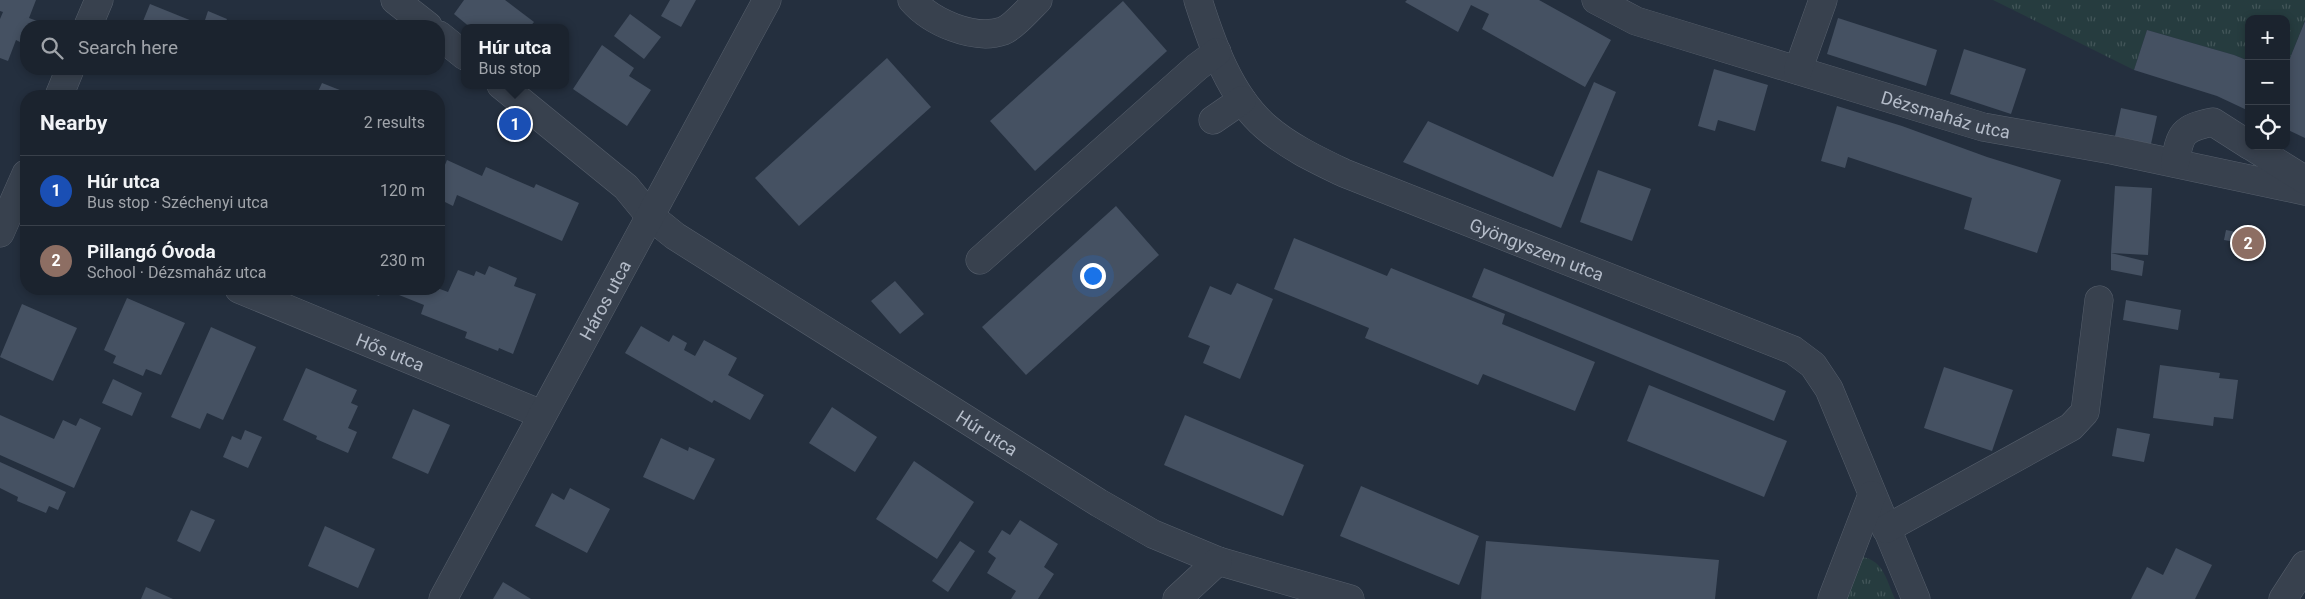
<!DOCTYPE html>
<meta charset="utf-8">
<style>
:root{--surface:#1b232e;--page:#282f3a;--text:#f1f3f6;--muted:#a0a4aa;--line:#39404a;--accent:#8ab4f8}
body{margin:0;font-family:Roboto,sans-serif;background:var(--page);color:var(--text)}
.controls{position:absolute;right:15px;top:15px;display:grid;overflow:hidden;border-radius:10px;box-shadow:0 2px 8px #0003}
.controls button{width:45px;height:45px;display:grid;place-items:center;padding:0;border:0;border-bottom:1px solid var(--line);background:var(--surface);color:var(--text);font:25px sans-serif}
.you{position:absolute;left:1092px;top:275px;width:18px;height:18px;margin:-12px;border:4px solid #fff;border-radius:50%;background:#1a73e8;box-shadow:0 0 0 8px #1a73e833}
.badge{display:grid;place-items:center;width:32px;height:32px;border-radius:50%;background:var(--accent);color:#fff;font-size:16px;font-weight:700}
.pin{position:absolute;translate:-50% -50%;border:2px solid #fff;box-shadow:0 1px 5px #0006}
.popup{position:absolute;left:461px;top:24px;width:108px;height:65px;box-sizing:border-box;display:grid;place-content:center;border-radius:10px;background:var(--surface);filter:drop-shadow(0 1px 4px #0005);font-size:16px;white-space:nowrap;color:var(--muted)}
.popup b{font-size:19px;color:var(--text)}
.popup::after{content:'';position:absolute;left:50%;top:100%;margin-left:-10px;border:10px solid transparent;border-top-color:var(--surface)}
.list{margin:0;padding:0;list-style:none}
h2{display:flex;justify-content:space-between;align-items:center;height:65px;margin:0;padding:0 20px;font-size:21px}
h2 small{font-size:16px;font-weight:400;color:var(--muted)}
.list li{display:grid;grid-template-columns:32px 1fr auto;gap:15px;align-items:center;box-sizing:border-box;height:70px;padding:0 20px;border-top:1px solid var(--line)}
.list b{display:block;font-size:19px;white-space:nowrap}
.list p{margin:0;font-size:16px;white-space:nowrap;color:var(--muted)}
.list em{font-size:16px;font-style:normal;color:var(--muted)}
.icon{flex:none;width:28px;height:28px;fill:none;stroke:currentColor;stroke-width:2;stroke-linecap:round;stroke-linejoin:round}
.map{position:relative;flex:none;width:2305px;height:599px;overflow:hidden}
.search{position:absolute;background:var(--surface);box-shadow:0 2px 8px #0003;left:20px;top:20px;width:425px;height:55px;display:flex;align-items:center;gap:12px;box-sizing:border-box;padding:0 18px;border-radius:20px;color:var(--muted);font-size:19px}
.panel{position:absolute;background:var(--surface);box-shadow:0 2px 8px #0003;left:20px;top:90px;width:425px;height:205px;border-radius:20px}
.map>svg:first-child{display:block}
</style>
<div class="map">
<svg width="2305" height="599" viewBox="0 0 2305 599">
<defs>
<pattern id="grass-tufts" width="24" height="20" patternUnits="userSpaceOnUse" patternTransform="scale(1.25)"><rect width="24" height="20" fill="#263c3f"/><path d="M3 7l-1-3M5 7V3M7 7l1-3M15 17l-1-3M17 17v-4M19 17l1-3" fill="none" stroke="#435659"/></pattern>
</defs>
<rect width="100%" height="100%" fill="#242f3e"/>
<g fill="url(#grass-tufts)">
<path d="M1993,0h312v20l-19,48v-49h-37v42l-15,-6 -87,-25 -13,40z"/>
<path d="M1863,557c21,4 24,25 32,42h-53l13,-37z"/>
</g>
<g fill="#455162">
<path d="M0,0h36l-7,18 22,8h-25v19l-10,-5 -8,21 -8,-3v-39l3,-7 -3,-1z"/>
<path d="M464,0h41l29,22 -5,6h-58l-17,-14z"/>
<path d="M670,0h26l-15,27 -20,-11z"/>
<path d="M1407,0h132l72,40 -26,47 -103,-58 7,-15 -18,-9 -13,27 -53,-30z"/>
<path d="M1123,1l44,50 -132,120 -45,-50z"/>
<path d="M150,4l47,19 -2,3h-54z"/>
<path d="M208,11l19,8 -3,7h-21z"/>
<path d="M630,14l31,23 -17,22 -30,-23z"/>
<path d="M1838,18l99,32 -11,36 -99,-32z"/>
<path d="M2305,21v117l-19,-9v-61z"/>
<path d="M2147,30l87,25 15,6v50l-32,-15 -83,-26z"/>
<path d="M602,45l32,23 -5,8 22,14 -24,36 -54,-37z"/>
<path d="M1964,49l62,20 -15,45 -61,-20z"/>
<path d="M887,58l44,49 -132,119 -44,-48z"/>
<path d="M1714,69l54,16 -13,46 -37,-11 -3,11 -17,-5z"/>
<path d="M1594,82l22,10 -55,136 -158,-66 25,-41 125,56z"/>
<path d="M322,83l33,13h-39z"/>
<path d="M1837,106l65,20 85,31 74,23 -24,73 -73,-24 8,-31 -124,-41 -3,11 -24,-7z"/>
<path d="M2121,108l36,8 -6,28 -36,-8z"/>
<path d="M447,160l35,16 4,-9 48,21 2,-4 43,19 -17,38 -105,-46 -4,11 -14,-7v-20z"/>
<path d="M1598,170l53,19 -19,52 -52,-19z"/>
<path d="M2115,186l37,2 -4,67 -37,-2z"/>
<path d="M1116,206l43,49 -133,120 -44,-48z"/>
<path d="M2226,230l31,6 -2,10 -31,-6z"/>
<path d="M1294,238l93,38 4,-8 114,46 -3,10 93,38 -20,49 -92,-37 -5,11 -113,-47 4,-10 -95,-39z"/>
<path d="M2111,253l33,8 -2,15 -31,-6z"/>
<path d="M489,266l28,12 -3,8 22,8 -23,60 -14,-6 -1,3 -33,-13 2,-6 -46,-18 3,-9 -25,-10 2,-6h39l8,3 10,-22 16,6 2,-5 9,4z"/>
<path d="M1484,268l302,123 -12,30 -302,-124z"/>
<path d="M895,281l29,33 -24,20 -29,-33z"/>
<path d="M1237,283l36,16 -33,80 -37,-16 7,-17 -22,-9 22,-51 21,9z"/>
<path d="M361,289h21l-3,7z"/>
<path d="M127,298l58,25 -24,52 -15,-6 -3,7 -30,-13 3,-7 -12,-6z"/>
<path d="M2126,300l55,10 -3,20 -55,-10z"/>
<path d="M22,304l55,24 -24,53 -53,-24z"/>
<path d="M641,326l28,16 4,-7 14,8 -3,7 11,6 9,-16 33,18 -9,17 36,20 -14,25 -36,-20 -2,3 -87,-50z"/>
<path d="M211,327l45,20 -33,73 -16,-7 -7,16 -29,-12z"/>
<path d="M2160,365l60,8 -1,5 19,2 -5,39 -19,-2 -1,9 -60,-8z"/>
<path d="M1944,367l69,23 -21,61 -68,-23z"/>
<path d="M306,368l51,22 -6,13 7,3 -10,22 9,4 -9,21 -32,-14 1,-3 -34,-16z"/>
<path d="M113,379l29,14 -10,23 -30,-13z"/>
<path d="M1649,385l138,56 -23,56 -137,-56z"/>
<path d="M832,407l45,30 -22,35 -46,-29z"/>
<path d="M413,409l37,16 -22,49 -36,-16z"/>
<path d="M0,415l54,24 9,-19 13,6 4,-8 21,10 -27,60 -74,-33z"/>
<path d="M1185,415l119,50 -21,51 -119,-51z"/>
<path d="M2117,428l33,6 -6,28 -32,-6z"/>
<path d="M245,430l17,7 -14,31 -25,-11 9,-21 9,4z"/>
<path d="M661,438l27,13 1,-4 26,12 -21,41 -51,-23z"/>
<path d="M914,461l60,41 -37,57 -61,-40z"/>
<path d="M0,462l66,30 -8,18 -9,-4 -3,7 -29,-12 1,-4 -18,-9z"/>
<path d="M1361,486l118,50 -20,49 -119,-49z"/>
<path d="M570,488l40,21 -23,44 -52,-27 17,-33 12,7z"/>
<path d="M191,510l24,10 -15,32 -23,-11z"/>
<path d="M1020,520l38,24 -14,23 10,7 -16,25h-27l5,-8 -29,-18 9,-15 -8,-6 14,-22 8,5z"/>
<path d="M325,526l50,23 -17,39 -50,-22z"/>
<path d="M960,541l15,10 -27,41 -16,-11z"/>
<path d="M1486,541l233,19 -4,39h-234z"/>
<path d="M2176,548l36,17 -17,34h-64l16,-32 16,8z"/>
<path d="M503,582l28,17h-38z"/>
<path d="M146,587l27,12h-32z"/>
</g>
<g fill="none" stroke-linecap="round" stroke-linejoin="round">
<defs>
<g id="minor">
<path d="M395,0l33,26"/>
<path d="M912,0c19,22 62,41 91,31 10,-4 27,-23 35,-31"/>
<path id="s1" d="M1198,0c14,44 32,96 68,127 23,20 51,33 78,46l449,177 20,15 16,24 87,210"/>
<path id="s2" d="M1596,0l40,21 347,106 129,23 193,41"/>
<path d="M88,26l11,-26"/>
<path d="M439,35l26,21"/>
<path d="M1798,70l25,-70"/>
<path id="s3" d="M501,85l125,102 23,28 26,21 424,267 54,31 65,27 132,38"/>
<path d="M59,96l11,-27"/>
<path d="M1213,120l29,-20"/>
<path d="M2251,146l54,34"/>
<path d="M2175,163c5,-29 7,-35 38,-41l36,23"/>
<path d="M0,233l26,-59"/>
<path d="M980,260l217,-193 20,-15"/>
<path id="s4" d="M239,289l302,125"/>
<path d="M1886,529l185,-102 14,-15 14,-112"/>
<path id="s5" d="M443,599l324,-599"/>
<path d="M1177,599l41,-38"/>
<path d="M1832,599l40,-104"/>
<path d="M2283,599l22,-34"/>
</g>
</defs>
<use href="#minor" stroke="#565f6c" stroke-width="29"/>
<use href="#minor" stroke="#38414e" stroke-width="28"/>
</g>
<g text-anchor="middle" dominant-baseline="central" stroke-width="5" stroke-linejoin="round" paint-order="stroke">
<g font-size="18" fill="#b4bcc9" stroke="#1d2633">
<text stroke="none"><textPath href="#s2" startOffset="369">Dézsmaház utca</textPath></text>
<text stroke="none"><textPath href="#s1" startOffset="444">Gyöngyszem utca</textPath></text>
<text stroke="none"><textPath href="#s5" startOffset="340">Háros utca</textPath></text>
<text stroke="none"><textPath href="#s4" startOffset="164">Hős utca</textPath></text>
<text stroke="none"><textPath href="#s3" startOffset="600">Húr utca</textPath></text>
</g>
</g>
</svg>
<div class="controls">
<button>+</button>
<button>−</button>
<button><svg class="icon" aria-label="locate" viewBox="0 0 24 24"><circle cx="12" cy="12" r="6"/><path d="M12 2v4M12 18v4M2 12h4M18 12h4"/></svg></button>
</div>
<div class="you"></div>
<div class="pin badge" style="left:515px;top:124px;background:#1a4fb4">1</div>
<div class="popup"><b>Húr utca</b>Bus stop</div>
<div class="pin badge" style="left:2248px;top:243px;background:#8d6e63">2</div>
<div class="search"><svg class="icon" aria-label="search" viewBox="0 0 24 24"><circle cx="10" cy="10" r="6"/><path d="M15 15l6 6"/></svg>Search here</div>
<section class="panel">
<h2>Nearby<small>2 results</small></h2>
<ul class="list">
<li><span class="badge" style="background:#1a4fb4">1</span><div><b>Húr utca</b><p>Bus stop · Széchenyi utca</p></div><em>120 m</em></li>
<li><span class="badge" style="background:#8d6e63">2</span><div><b>Pillangó Óvoda</b><p>School · Dézsmaház utca</p></div><em>230 m</em></li>
</ul>
</section>
</div>
